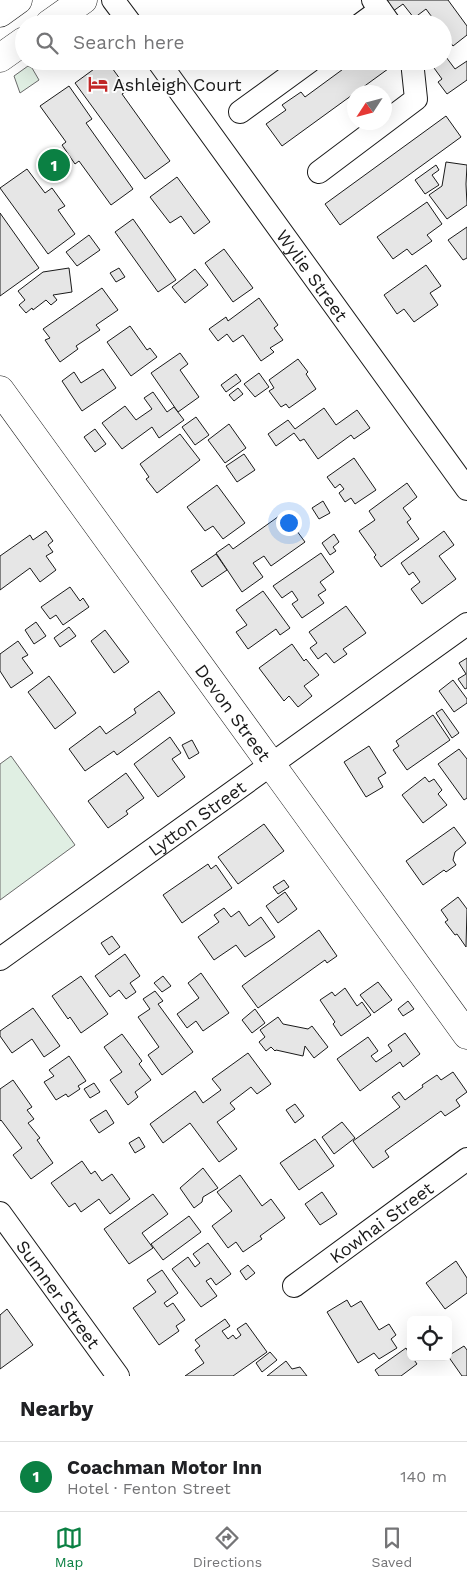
<!DOCTYPE html>
<meta charset="utf-8">
<style>
:root{--surface:#fff;--page:#f6f6f6;--text:#202124;--muted:#757577;--line:#e0e0e0;--accent:#0b8043}
body{margin:0;font-family:"Work Sans",sans-serif;background:var(--page);color:var(--text)}
.controls{position:absolute;right:15px;bottom:15px;display:grid;overflow:hidden;border-radius:8px;box-shadow:0 5px 20px #0002}
.controls button{width:45px;height:45px;display:grid;place-items:center;padding:0;border:0;border-bottom:1px solid var(--line);background:var(--surface);color:var(--text);font:25px sans-serif}
.compass{position:absolute;left:347px;top:85px;width:45px;height:45px;border-radius:50%;background:var(--surface);box-shadow:0 5px 20px #0002;rotate:234deg}
.you{position:absolute;left:288px;top:522px;width:18px;height:18px;margin:-12px;border:4px solid #fff;border-radius:50%;background:#1a73e8;box-shadow:0 0 0 8px #1a73e833}
.badge{display:grid;place-items:center;width:32px;height:32px;border-radius:50%;background:var(--accent);color:#fff;font-size:16px;font-weight:700}
.pin{position:absolute;translate:-50% -50%;border:2px solid #fff;box-shadow:0 1px 5px #0006}
.list{margin:0;padding:0;list-style:none}
h2{display:flex;justify-content:space-between;align-items:center;height:65px;margin:0;padding:0 20px;font-size:21px}
h2 small{font-size:16px;font-weight:400;color:var(--muted)}
.list li{display:grid;grid-template-columns:32px 1fr auto;gap:15px;align-items:center;box-sizing:border-box;height:70px;padding:0 20px;border-top:1px solid var(--line)}
.list b{display:block;font-size:19px;white-space:nowrap}
.list p{margin:0;font-size:16px;white-space:nowrap;color:var(--muted)}
.list em{font-size:16px;font-style:normal;color:var(--muted)}
.icon{flex:none;width:28px;height:28px;fill:none;stroke:currentColor;stroke-width:2;stroke-linecap:round;stroke-linejoin:round}
.map{position:relative;flex:none;width:467px;height:1376px;overflow:hidden}
.search{position:absolute;background:var(--surface);box-shadow:0 5px 20px #0002;left:15px;right:15px;top:15px;height:55px;display:flex;align-items:center;gap:12px;box-sizing:border-box;padding:0 18px;border-radius:28px;color:var(--muted);font-size:19px}
.sheet{height:135px;background:var(--surface)}
nav{display:flex;justify-content:space-around;align-items:center;box-sizing:border-box;height:70px;border-top:1px solid var(--line);background:var(--surface);font-size:14px;color:var(--muted)}
nav a{display:grid;justify-items:center;gap:2px}
nav .on{color:var(--accent)}
.map>svg:first-child{display:block}
</style>
<div class="map">
<svg width="467" height="1376" viewBox="0 0 467 1376">
<rect width="100%" height="100%" fill="#fff"/>
<g fill="#e0efe3" stroke="#6a6a6a">
<path d="M28,66l4,2 7,12 -19,13 -6,-17z"/>
<path d="M11,756l64,89 -75,55v-136z"/>
</g>
<g fill="#e6e6e6" stroke="#1a1a1a">
<path d="M380,0h68l19,26v9l-14,11 -10,-13v-9h-6l-11,-15 -12,9 -11,-14 -14,10z"/>
<path d="M443,53l12,16 12,-8v19l-20,14 -9,-12 4,-3 -13,-18h14z"/>
<path d="M105,61h2l21,29 -6,4 48,67 -25,18 -70,-96z"/>
<path d="M348,61h51l-117,85 -16,-22 20,-14 -4,-5 19,-13 4,5 45,-33z"/>
<path d="M69,86l23,33 -6,4 47,66 -22,16 -32,-44 -4,3 -13,-19 4,-3 -26,-36z"/>
<path d="M446,116l15,21 -121,88 -15,-21z"/>
<path d="M446,162l21,3 -1,19 1,21 -20,14 -18,-24 13,-9z"/>
<path d="M436,165l3,5 -7,5 7,10 -14,9 -10,-14z"/>
<path d="M27,169l18,24 7,-5 13,18 -7,4 17,24 -27,20 -48,-66z"/>
<path d="M177,177l33,45 -16,12 -13,-18 -11,7 -20,-26z"/>
<path d="M427,202l15,22 -15,11 5,6 -20,14 -5,-6 -14,10 -16,-22z"/>
<path d="M0,213l39,55 -39,28z"/>
<path d="M133,219l43,61 -18,12 -43,-60z"/>
<path d="M467,227v31l-4,2 -15,-20z"/>
<path d="M89,235l11,15 -23,16 -11,-14z"/>
<path d="M224,249l29,39 -20,14 -28,-39z"/>
<path d="M426,265l15,21 -11,7 8,12 -24,17 -10,-13 -7,5 -13,-19z"/>
<path d="M69,268l3,24 -19,3 4,5 -6,5 -5,-5 -13,10 -1,-2 -6,5 -7,-8 6,-5 -7,-9 25,-19z"/>
<path d="M119,268l6,9 -9,5 -6,-9z"/>
<path d="M195,269l13,16 -23,18 -13,-16z"/>
<path d="M102,288l16,22 -22,15 4,5 -24,16 2,3 -18,13 -15,-22 5,-2 -7,-9z"/>
<path d="M259,298l19,27 -4,3 9,12 -13,8 4,4 -13,9 -18,-26 -10,7 -6,-8 -9,7 -9,-12 17,-12 2,4z"/>
<path d="M130,326l17,24 3,-2 7,9 -26,19 -24,-34z"/>
<path d="M180,353l8,11 -8,6 19,27 -21,15 -27,-39z"/>
<path d="M298,359l10,13 -2,2 10,15 -27,19 -3,-4 -5,3 -12,-16 5,-3 -5,-8z"/>
<path d="M103,369l13,19 -34,23 -20,-30 12,-9 7,11z"/>
<path d="M259,373l10,14 -14,10 -11,-13z"/>
<path d="M236,374l5,7 -15,11 -5,-7z"/>
<path d="M238,388l5,6 -9,7 -5,-6z"/>
<path d="M153,392l14,20 7,-5 10,13 -25,18 -7,-11 -30,22 -20,-26 23,-17 11,14 16,-11 -8,-11z"/>
<path d="M324,408l12,17 21,-15 13,18 -16,11 -3,-4 -33,24 -14,-20 -4,2 -6,-8 -18,13 -8,-12 20,-14 7,9z"/>
<path d="M196,417l13,18 -14,10 -13,-18z"/>
<path d="M229,424l17,24 -21,15 -17,-23z"/>
<path d="M95,429l11,15 -11,8 -11,-15z"/>
<path d="M180,434l20,26 -43,33 -11,-14 3,-2 -9,-13z"/>
<path d="M244,454l11,16 -18,12 -11,-16z"/>
<path d="M354,458l22,32 -21,14 -4,-6 -6,4 -6,-9 5,-4 -4,-5 -5,4 -8,-11z"/>
<path d="M407,483l10,14 -14,11 8,11 -4,3 12,17 -38,28 -7,-10 2,-2 -17,-24 16,-11 -6,-9z"/>
<path d="M217,485l28,38 -22,16 -10,-13 -8,5 -18,-24z"/>
<path d="M323,501l7,12 -11,6 -7,-11z"/>
<path d="M282,514l8,11 1,-2 14,19 -34,24 -7,-10 -11,7 10,14 -21,15 -26,-39 13,-9 4,5z"/>
<path d="M46,531l7,10 -5,4 5,7 -7,4 10,14 -16,12 -10,-14 -30,22v-34l30,-21 3,5z"/>
<path d="M444,531l10,14 -15,11 17,23 -34,25 -11,-15 9,-7 -7,-10 -4,3 -8,-12z"/>
<path d="M334,534l5,8 -6,5 3,4 -6,4 -8,-12z"/>
<path d="M321,553l13,19 -14,10 6,8 -8,5 6,8 -22,15 -10,-14 6,-4 -6,-9 -10,7 -9,-12z"/>
<path d="M216,554l11,16 -25,17 -11,-16z"/>
<path d="M70,587l10,14 3,-3 6,9 -26,18 -7,-10 -6,4 -9,-12z"/>
<path d="M263,591l27,37 -10,7 -4,-6 -28,20 -12,-17 11,-7 -11,-15z"/>
<path d="M346,606l20,27 -23,16 4,5 -13,9 -8,-10 -8,6 -8,-11 7,-5 -8,-11z"/>
<path d="M36,622l10,14 -12,8 -9,-14z"/>
<path d="M69,627l7,9 -16,11 -6,-9z"/>
<path d="M105,630l24,32 -15,11 -23,-32z"/>
<path d="M18,641l10,14 -6,3 11,15 -22,15 -11,-17v-17z"/>
<path d="M292,644l12,17 2,-2 13,16 -15,11 8,10 -14,11 -9,-11 -5,5 -25,-33z"/>
<path d="M467,658v30l-2,1 -7,-10 8,-5 -7,-11z"/>
<path d="M49,676l27,37 -21,16 -27,-37z"/>
<path d="M453,680l14,19v4l-13,9 -15,-21z"/>
<path d="M159,691l16,22 -58,42 -3,-4 -29,20 -16,-22 31,-23 6,8 30,-21 -2,-4z"/>
<path d="M442,709l17,24 -7,5 -16,-25z"/>
<path d="M433,715l17,25 -43,30 -14,-20 6,-4 -3,-5z"/>
<path d="M170,737l11,16 -9,6 13,18 -27,20 -24,-33z"/>
<path d="M192,740l7,13 -10,6 -7,-14z"/>
<path d="M369,746l17,27 -8,5 5,9 -17,10 -22,-35z"/>
<path d="M459,749l8,10v39l-3,2 -26,-36z"/>
<path d="M126,773l18,25 -18,13 2,3 -20,14 -20,-27z"/>
<path d="M425,777l4,5 5,-3 8,11 -4,4 9,11 -24,18 -21,-28z"/>
<path d="M264,824l20,27 -46,33 -20,-27z"/>
<path d="M454,827l12,16 -11,9 -2,8 3,5 -10,7 -2,-2 -21,15 -17,-24z"/>
<path d="M208,864l3,5 5,-4 16,23 -50,35 -19,-28z"/>
<path d="M284,880l5,7 -11,7 -5,-7z"/>
<path d="M285,892l12,17 -19,14 -12,-17z"/>
<path d="M458,897l9,12 -1,38 -9,-13 -2,1 -10,-13 3,-2 -7,-10z"/>
<path d="M224,908l7,9 8,-6 10,15 12,-9 14,20 -30,20 -9,-12 -22,15 -16,-23 21,-15 -5,-7z"/>
<path d="M319,930l18,26 -10,7 -2,-3 -67,48 -16,-22z"/>
<path d="M112,936l8,11 -11,8 -8,-12z"/>
<path d="M125,954l15,22 -10,7 6,9 -10,7 -7,-9 -9,7 -15,-21z"/>
<path d="M201,973l28,40 -26,18 -7,-10 -9,7 -10,-14 22,-16 -11,-15z"/>
<path d="M81,976l27,38 -27,19 -11,-16 -2,2 -16,-23z"/>
<path d="M163,976l8,10 -9,6 -8,-9z"/>
<path d="M378,982l14,18 -18,13 -14,-18z"/>
<path d="M345,988l12,18 5,-4 9,13 -30,21 -8,-12 2,-2 -15,-22 12,-8 3,4z"/>
<path d="M155,991l8,10 -5,3 35,48 -31,23 -14,-20 11,-8 -21,-30 12,-8 -7,-10z"/>
<path d="M408,1001l6,8 -11,7 -5,-7z"/>
<path d="M33,1008l27,38 -16,11 -12,-18 -20,14 -12,-17v-5z"/>
<path d="M255,1009l10,14 -13,10 -10,-13z"/>
<path d="M278,1017l5,7 25,5 4,-3 16,21 -14,11 -9,-12 -2,10 -27,-6 -1,1 -4,-4 -5,4 -7,-9 6,-5 -5,-7z"/>
<path d="M405,1033l15,21 -17,13 -3,-5 -40,29 -23,-32 31,-22 10,14 -7,5 5,6 16,-11 -4,-6z"/>
<path d="M122,1034l20,27 -3,3 12,16 -16,12 3,5 -10,8 -18,-25 12,-8 -18,-25z"/>
<path d="M248,1053l23,31 -14,10 -6,-7 -21,16 5,6 -18,13 20,27 -18,13 -29,-39 -27,20 -13,-19 45,-33 8,12 18,-13 -9,-11z"/>
<path d="M69,1056l17,25 -8,5 2,3 -12,8 -2,-3 -10,6 -12,-18 10,-6 -5,-6z"/>
<path d="M453,1072l14,20 -11,8 4,6 -15,10 -4,-5 -56,40 4,6 -16,11 -20,-27 47,-34 -8,-10 7,-5 6,8 18,-13 -1,-2 15,-10 4,5z"/>
<path d="M13,1080l19,27 -5,3 7,9 -6,4 12,15 -3,2 16,23 -22,16 -18,-24 9,-7 -21,-28 -1,1v-32z"/>
<path d="M94,1083l6,9 -10,6 -6,-9z"/>
<path d="M295,1104l9,12 -9,7 -9,-13z"/>
<path d="M106,1110l8,13 -15,10 -9,-13z"/>
<path d="M342,1122l13,16 -21,16 -12,-17z"/>
<path d="M139,1137l6,10 -10,6 -6,-10z"/>
<path d="M315,1139l19,27 -35,24 -19,-27z"/>
<path d="M82,1161l9,13 4,-3 7,10 10,-7 18,25 -20,15 -11,-15 -18,13 -6,-9 -6,4 -18,-24z"/>
<path d="M203,1168l15,20 -15,9 -1,5 -8,6 -14,-20z"/>
<path d="M240,1175l22,31 9,-7 14,19 -25,18 2,3 -19,13 -7,-10 -8,6 -16,-22 20,-15 -15,-19z"/>
<path d="M322,1192l15,22 -17,11 -15,-21z"/>
<path d="M153,1194l15,20 -26,19 11,15 -24,16 -25,-35z"/>
<path d="M189,1216l12,16 -38,28 -12,-16z"/>
<path d="M208,1243l23,31 -15,11 -5,-7 -5,3 11,15 -16,11 -29,-38 16,-12 7,10 5,-4 -7,-9z"/>
<path d="M456,1261l11,17v15l-22,16 -19,-26z"/>
<path d="M248,1265l7,8 -9,7 -6,-9z"/>
<path d="M162,1270l16,23 -14,10 3,4 6,-4 12,17 -9,6 3,5 -20,14 -26,-37 23,-16 -9,-12z"/>
<path d="M347,1300l4,7 10,-6 18,29 10,-6 7,11 -5,4 6,9 -18,11 -5,-6 -16,10 -31,-51z"/>
<path d="M7,1309l26,36 -33,24v-54z"/>
<path d="M225,1319l5,7 -8,5 6,8 5,-4 3,4 5,-4 -4,-6 9,-6 21,29 -34,24h-48l19,-13 -9,-13 5,-4 -5,-6z"/>
<path d="M464,1346l3,4v26h-5l-14,-20z"/>
<path d="M406,1348l5,9h1l5,7 -16,12h-22l-4,-6z"/>
<path d="M270,1352l7,8 -15,12 -6,-9z"/>
<path d="M286,1361l6,8 8,-2 7,9h-40z"/>
</g>
<g fill="none" stroke-linecap="round" stroke-linejoin="round">
<defs>
<g id="minor">
<path d="M113,0l18,24"/>
<path d="M373,0l17,24"/>
<path d="M361,24l19,-14"/>
<path id="s1" d="M158,61l309,428"/>
<path d="M240,112l70,-51"/>
<path d="M319,172l97,-73 -4,-38"/>
<path id="s2" d="M0,959l467,-335"/>
<path id="s3" d="M0,1213l118,163"/>
<path id="s4" d="M294,1286l173,-127"/>
</g>
<g id="major">
<path d="M0,13l18,-13"/>
<path d="M49,24l34,-24"/>
<path d="M0,58l24,-17"/>
<path id="s5" d="M0,390l467,645"/>
</g>
</defs>
<use href="#minor" stroke="#1a1a1a" stroke-width="24"/>
<use href="#major" stroke="#1a1a1a" stroke-width="29"/>
<use href="#minor" stroke="#fff" stroke-width="22"/>
<use href="#major" stroke="#fff" stroke-width="28"/>
</g>
<defs>
<symbol id="hotel-bare" viewBox="-9 -9 18 18"><path d="M-6-4.5h1.5V1H6V5H4.5V3h-9V5H-6ZM-4 0a1.8 1.8 0 1 1 3.6 0ZM.5 0V-2.5h3Q6-2.5 6 0Z" fill="#c62828" stroke="#fff" stroke-width="2.5" paint-order="stroke"/></symbol>
</defs>
<g fill-rule="evenodd">
<use href="#hotel-bare" x="84" y="70" width="28" height="28"/>
</g>
<g text-anchor="middle" dominant-baseline="central" stroke-width="4" stroke-linejoin="round" paint-order="stroke">
<g font-size="18" fill="#1a1a1a" stroke="#fff" text-anchor="start">
<text x="113" y="84">Ashleigh Court</text>
</g>
<g font-size="18" fill="#1a1a1a" stroke="#fff">
<text stroke="none"><textPath href="#s1" startOffset="264">Wylie Street</textPath></text>
<text stroke="none"><textPath href="#s5" startOffset="398">Devon Street</textPath></text>
<text stroke="none"><textPath href="#s2" startOffset="242">Lytton Street</textPath></text>
<text stroke="none"><textPath href="#s4" startOffset="108">Kowhai Street</textPath></text>
<text stroke="none"><textPath href="#s3" startOffset="100">Sumner Street</textPath></text>
</g>
</g>
</svg>
<div class="controls">
<button><svg class="icon" aria-label="locate" viewBox="0 0 24 24"><circle cx="12" cy="12" r="6"/><path d="M12 2v4M12 18v4M2 12h4M18 12h4"/></svg></button>
</div>
<svg class="compass" viewBox="-18 -18 36 36"><path d="M0-13l5 13h-10z" fill="#e53935"/><path d="M0 13l5-13h-10z" fill="#757577"/></svg>
<div class="you"></div>
<div class="pin badge" style="left:54px;top:165px">1</div>
<div class="search"><svg class="icon" aria-label="search" viewBox="0 0 24 24"><circle cx="10" cy="10" r="6"/><path d="M15 15l6 6"/></svg>Search here</div>
</div>
<section class="sheet">
<h2>Nearby<small></small></h2>
<ul class="list">
<li><span class="badge">1</span><div><b>Coachman Motor Inn</b><p>Hotel · Fenton Street</p></div><em>140 m</em></li>
</ul>
</section>
<nav>
<a class="on"><svg class="icon" aria-label="map" viewBox="0 0 24 24"><path d="M3 6l6-2 6 2 6-2v14l-6 2-6-2-6 2zM9 4v14M15 6v14"/></svg>Map</a>
<a><svg class="icon" aria-label="directions" viewBox="0 0 24 24"><path d="M12 3l9 9-9 9-9-9zM9 14v-3h6M13 9l2 2-2 2"/></svg>Directions</a>
<a><svg class="icon" aria-label="saved" viewBox="0 0 24 24"><path d="M7 4h10v16l-5-4-5 4z"/></svg>Saved</a>
</nav>
